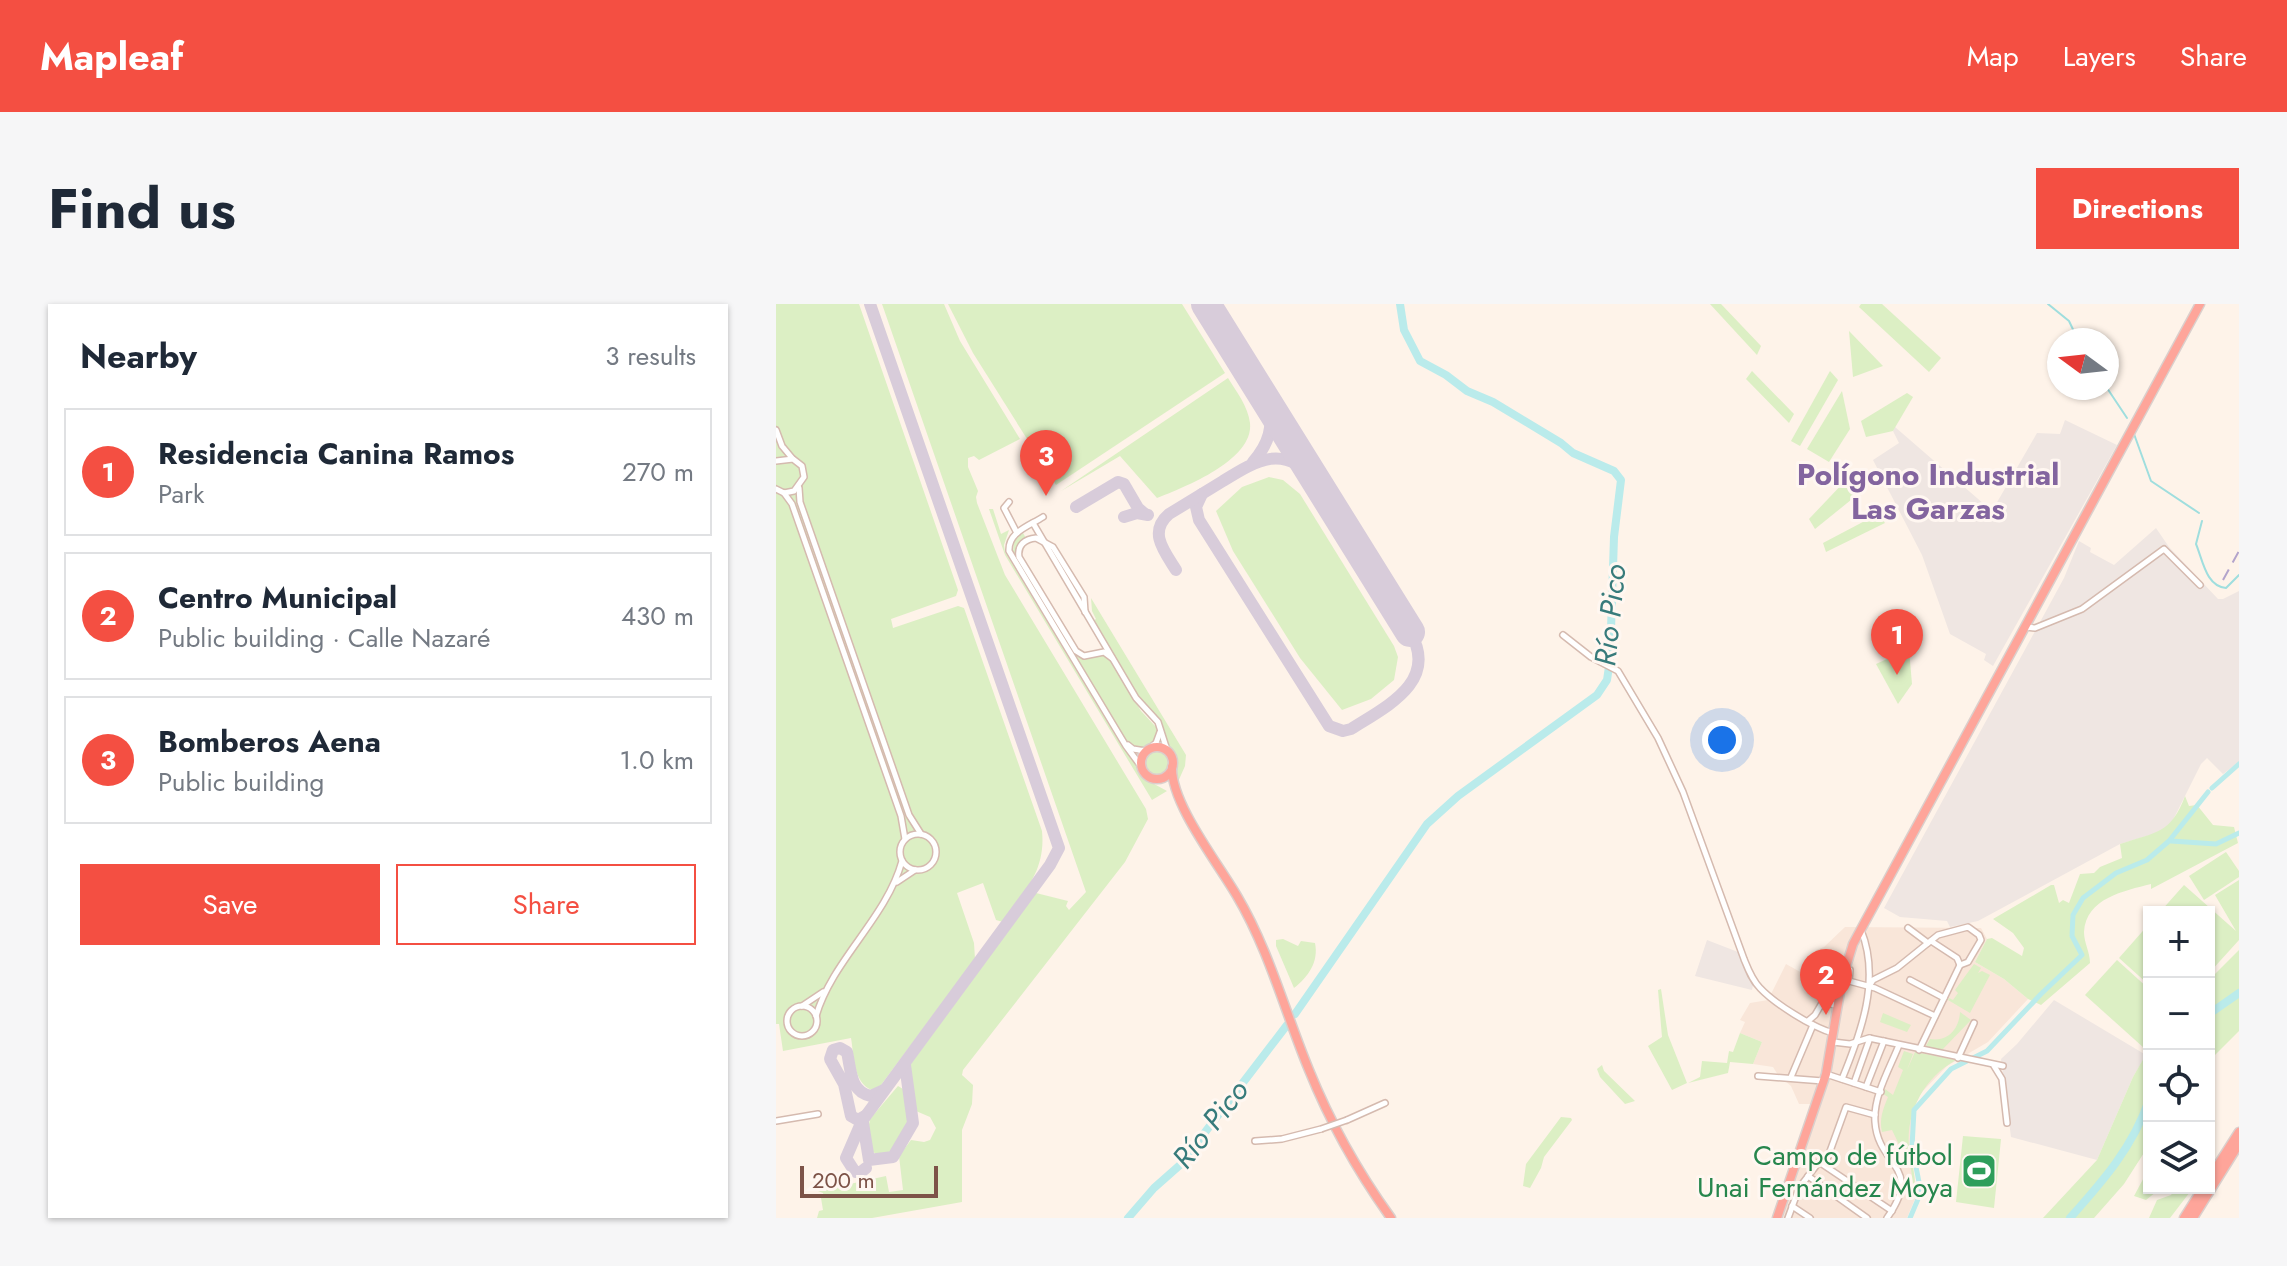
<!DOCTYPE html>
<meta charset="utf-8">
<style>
:root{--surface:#fff;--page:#f6f6f7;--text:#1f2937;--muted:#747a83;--line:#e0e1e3;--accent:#f44f42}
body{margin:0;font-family:Jost,sans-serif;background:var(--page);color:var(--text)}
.controls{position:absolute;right:24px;bottom:24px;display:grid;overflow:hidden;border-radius:0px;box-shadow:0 2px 6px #0004}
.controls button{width:72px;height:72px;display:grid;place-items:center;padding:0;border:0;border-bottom:2px solid var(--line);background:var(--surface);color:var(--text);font:40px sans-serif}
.compass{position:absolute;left:1271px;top:24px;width:72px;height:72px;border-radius:50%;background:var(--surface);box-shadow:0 2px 6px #0004;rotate:285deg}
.scale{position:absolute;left:24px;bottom:20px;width:138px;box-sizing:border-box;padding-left:8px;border:4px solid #7d5348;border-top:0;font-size:22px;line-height:28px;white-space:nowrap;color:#7d5348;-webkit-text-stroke:6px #fff7f1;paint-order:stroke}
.you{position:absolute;left:946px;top:436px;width:28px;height:28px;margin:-20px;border:6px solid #fff;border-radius:50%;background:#1a73e8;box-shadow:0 0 0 12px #1a73e833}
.badge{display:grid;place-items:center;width:52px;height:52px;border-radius:50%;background:var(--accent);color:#fff;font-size:26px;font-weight:700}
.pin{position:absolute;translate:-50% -66px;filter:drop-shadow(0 2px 4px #0008)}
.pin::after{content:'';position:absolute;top:42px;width:28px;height:24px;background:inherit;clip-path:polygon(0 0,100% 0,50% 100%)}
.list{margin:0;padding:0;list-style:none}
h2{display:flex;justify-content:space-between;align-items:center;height:104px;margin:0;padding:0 32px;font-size:34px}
h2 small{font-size:26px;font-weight:400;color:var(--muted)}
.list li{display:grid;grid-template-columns:52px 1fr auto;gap:24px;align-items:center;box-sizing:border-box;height:128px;margin:0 16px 16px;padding:0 16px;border:2px solid var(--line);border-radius:0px}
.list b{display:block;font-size:30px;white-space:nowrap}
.list p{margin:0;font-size:26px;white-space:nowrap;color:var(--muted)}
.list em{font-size:26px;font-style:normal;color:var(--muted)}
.actions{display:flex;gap:16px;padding:24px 32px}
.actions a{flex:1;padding:18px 0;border:2px solid var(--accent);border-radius:0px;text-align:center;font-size:28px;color:var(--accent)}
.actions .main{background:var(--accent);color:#fff}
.icon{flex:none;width:44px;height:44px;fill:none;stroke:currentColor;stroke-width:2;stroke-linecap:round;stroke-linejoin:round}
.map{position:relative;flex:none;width:1463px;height:914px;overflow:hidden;border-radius:0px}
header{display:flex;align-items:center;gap:48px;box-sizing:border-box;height:112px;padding:0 40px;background:var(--accent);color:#fff}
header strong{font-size:38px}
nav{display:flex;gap:44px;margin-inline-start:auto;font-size:28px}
.intro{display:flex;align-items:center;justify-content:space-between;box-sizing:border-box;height:192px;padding:0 48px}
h1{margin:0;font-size:56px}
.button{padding:20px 36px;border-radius:0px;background:var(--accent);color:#fff;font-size:28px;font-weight:700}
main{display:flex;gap:48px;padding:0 48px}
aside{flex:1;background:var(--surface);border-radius:0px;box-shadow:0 2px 6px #0004}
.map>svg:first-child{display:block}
</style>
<header>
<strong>Mapleaf</strong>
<nav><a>Map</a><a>Layers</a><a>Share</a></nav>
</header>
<div class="intro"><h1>Find us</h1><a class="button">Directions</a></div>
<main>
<aside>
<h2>Nearby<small>3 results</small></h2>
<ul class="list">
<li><span class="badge">1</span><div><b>Residencia Canina Ramos</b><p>Park</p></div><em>270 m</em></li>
<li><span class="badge">2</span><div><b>Centro Municipal</b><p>Public building · Calle Nazaré</p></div><em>430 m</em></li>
<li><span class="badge">3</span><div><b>Bomberos Aena</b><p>Public building</p></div><em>1.0 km</em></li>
</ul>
<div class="actions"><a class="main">Save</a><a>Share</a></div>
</aside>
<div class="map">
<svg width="1463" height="914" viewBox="0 0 1463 914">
<rect width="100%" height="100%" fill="#fef3e9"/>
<path fill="#f9e6d9" d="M1069,623l136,1 6,11 -12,23 29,17 24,20 -40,43 -41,24 -26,27 -8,16 -2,17 -1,19 7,49 -10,24h-125l36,-114h-19l-8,-18 -13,-11 -5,-8 -20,-3 9,-22 -22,-9 5,-11 -5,-2 10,-17 18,-3 18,-36 18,10 12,-24 8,-3z"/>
<g fill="#efe6e2">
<path d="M1289,116l52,25 -124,221 -9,-6 2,-6 -36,-20 -28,-79 -49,-95 26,-17 -6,-12 2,-4 97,84 45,-78 23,1z"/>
<path d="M1380,224l13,19 49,52h5l16,-8v171l-16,12 -16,-16 -6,6 -30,60 -14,9 -37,11 -142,77 -28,6 -3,-6 -47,-4 -16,-9 180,-330 15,-37 12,7 -1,4 24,13z"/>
<path d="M931,636l31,12 15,33 -1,5 -57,-14z"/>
<path d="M1278,696l92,55 -13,22 -36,83 -86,-23 -10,-78 16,-15z"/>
</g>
<g fill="#dcefc4">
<path d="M0,0h83l99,286 -2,6 -65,23 2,9 65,-22 6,2 78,223c4,40 -18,61 -39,91l-7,-2 -13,-37 -26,10 17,50 1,16 -94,126 -9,5c-19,-7 -18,-35 -21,-52l-68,13 -4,-27h-3z"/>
<path d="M106,0h62l16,37 60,98 -41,21 -5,-4 -6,2v9l10,24 -2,6 1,6 28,72 141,234 2,10 -23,43 -162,208 -1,5 11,10 -1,19 -10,26v72l-90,16h-55l2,-7 4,-1 -2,-12 3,-1 -1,-4 -5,-2 68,-15 3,16 14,-2 -4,-34 12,-16 13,2 6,-2 6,-12 -6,-11 -14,-6 -7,-41 1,-5 126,-172 32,8 -2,5 3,4 17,-18z"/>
<path d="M172,0h234l43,69 -169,112 -83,-132z"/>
<path d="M934,0h11l40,42 -4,9z"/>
<path d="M1085,0h21l59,54 -12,14 -70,-65z"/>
<path d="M1073,27l34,35 -30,11z"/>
<path d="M976,67l42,43 -5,9 -43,-44z"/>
<path d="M1054,67l8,9 -38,66 -9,-5z"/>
<path d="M452,74c8,13 20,28 22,45 4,37 -65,64 -93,75l-37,-42 -59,35z"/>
<path d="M1066,87l8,38 -21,33 -22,-13z"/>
<path d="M1131,89l6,4 -20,34 -27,6 -5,-16z"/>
<path d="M493,173l14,3 17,14 94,152 4,11 -4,23 -23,19 -29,11 -42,-52 -67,-107 -17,-40 26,-24z"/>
<path d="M1071,175l15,12 -47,38 -6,-10z"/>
<path d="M213,205h4l8,25 8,-4 -5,15 1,7 118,196 11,10 11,21 22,12 -15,9 -147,-245z"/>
<path d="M1102,210l7,9 -59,29 -3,-9z"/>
<path d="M247,229l3,5 -9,8 1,12 58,95 10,6 14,-5 9,5 32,52 15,16 2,8c-7,13 -19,19 -31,7l-114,-190 1,-12z"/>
<path d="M315,294l95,157 -1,11 -8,18 -2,-26 -9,-15 -4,-20 -21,-22 -48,-80 3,-2 -4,-8z"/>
<path d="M1133,345l3,35 -14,20 -22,-40z"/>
<circle cx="381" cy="459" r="13"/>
<path d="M1409,492l4,10 8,-1 16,20 21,2 4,16 -87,46v-5c-27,7 -65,14 -67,48 0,11 6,20 6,31l-49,42 -13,-6 -24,-20 -29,-17 12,-23 5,-1 30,18 2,-8 -11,-15 -20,-14 58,-34h3l5,18 4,-3 6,3 11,-29 14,-1 6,-6 22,-9 -2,-14c36,-12 51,-10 65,-48z"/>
<path d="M1450,548l13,19v6l-35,23 -15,-24z"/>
<path d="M1463,576v60l-29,32 -1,-60h-49l24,-27 52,46 -21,-36z"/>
<path d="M1373,620v61l-30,-27z"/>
<path d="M507,635l15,7 3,-5 14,2c4,19 -7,34 -21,45l-18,-42v-6z"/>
<path d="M1463,646v81l-30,30v-81z"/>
<path d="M1341,656l32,29v53l-5,6 -59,-53z"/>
<path d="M1198,660l7,4 -3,5 4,-2 8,4 -20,38 -22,-13 1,-2 4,2 5,-7 -3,-3z"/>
<path d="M885,685l7,46 19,48 -15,7 -24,-44 14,-9 -4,-47z"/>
<path d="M1184,708l11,8 -29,30 -16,-4 4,-7c17,3 29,-9 30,-27z"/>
<path d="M1107,709l28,12 -4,7 -27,-10z"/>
<path d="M964,729l22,9 -9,22 -23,-2 -2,11 -40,10 12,-6 2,-16 25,2 2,-12 4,1z"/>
<path d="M1373,745v96l-25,39 -30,34h-51l54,-58 36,-83z"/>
<path d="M1128,747l9,3 -6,16 8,-18 41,8c-31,17 -50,51 -47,86 1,15 8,29 5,45l-3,-22 -19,-39 -10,2c-3,-13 1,-23 6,-35l-5,-3 2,-5 8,6 10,-25 -5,-3z"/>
<path d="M826,761l2,6 31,30 -10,3 -25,-27 -3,-8z"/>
<path d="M122,782l5,3 5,35 -17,28 -14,3 -6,-5 -3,-20 2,-11z"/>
<path d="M785,813l10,1 1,2 -28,37 -3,11 -11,20 -7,-2 3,-22z"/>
<path d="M1187,832l38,3 -7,69 -38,-6z"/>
<path d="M1373,864v20h12l-15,12 -12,-4z"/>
<path d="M1400,884h17l-23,30h-21l8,-18 14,-5z"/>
</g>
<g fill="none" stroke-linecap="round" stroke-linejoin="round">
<g stroke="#9fdede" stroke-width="2">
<path d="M1272,0l21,17 9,19"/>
<path d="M1331,84l20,30"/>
<path d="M1358,130l17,47 48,32"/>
<path d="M1426,217l-6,23c7,17 10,42 30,44l13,-13"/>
</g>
<g stroke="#baebeb" stroke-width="5">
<path d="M1436,484l27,-24"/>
<path d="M1395,537l45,3 23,-11"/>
<path d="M1134,914l11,-26 -9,-45 2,-37 37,-41 36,-18 54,-57 41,-39 -10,-19 1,-21 10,-17 33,-25 31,-13 22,-19 39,-49"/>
</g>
<g stroke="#baebeb" stroke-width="8">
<path d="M519,710l132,-190 31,-28 139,-101 10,-15 3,-20 4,-123 7,-57 -7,-9 -41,-18 -12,-10 -68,-41 -26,-11 -21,-16 -26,-14 -16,-31 -4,-26"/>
<path d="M1433,710l30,-21"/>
<path d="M352,914l26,-30 26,-23 107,-140"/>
<path d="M1294,914c33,-37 63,-71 79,-118"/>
</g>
<g stroke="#d8ccda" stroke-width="12">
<path d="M477,158c16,-18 21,-36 15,-59"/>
<path d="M426,190l-6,13 3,13 130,206 14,5 8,-2c34,-22 89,-47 59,-97"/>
<path d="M300,203l42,-25 6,2 14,24 7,6"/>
<path d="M348,213l13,-4 11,2"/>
<path d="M400,266c-12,-19 -28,-38 -7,-56 18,-11 36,-22 54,-33 34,-21 61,-38 93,0"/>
<path d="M89,812l-7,4 -7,-4 -7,-32 -14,-25 3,-9 7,-2 7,4c4,18 3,40 24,44l13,-6"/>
<path d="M87,819l6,37 24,-3 20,-34 -8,-58"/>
<path d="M90,864l-5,4h-6l-9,-14 16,-37 188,-256 9,-17 -189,-544"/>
</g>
<path stroke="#d8ccda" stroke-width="30" d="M430,0l204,328"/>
<defs>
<g id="minor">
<path d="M0,126l6,16 10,12"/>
<path d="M0,157l17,-2 9,7 2,11 -10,14 -10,2 -8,-4"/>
<path d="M23,184l1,14 109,313 12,19"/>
<path d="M8,189l8,11 109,312 4,23"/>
<path d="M233,198l-5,6 13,25"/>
<path d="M267,213c-14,9 -35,15 -34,34l117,195 14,19"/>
<path d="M257,219l103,175 22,24 9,28"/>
<path d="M309,308l-1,-15 -31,-50 -17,-9c-11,1 -19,7 -17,19l57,94 8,5 20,-4 8,6"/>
<path d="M1250,323l9,1 47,-19 82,-60 36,36"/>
<path d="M787,331l28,22 27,14 40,67 25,54 61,167c4,10 8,21 16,29 15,16 52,39 73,45"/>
<path d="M352,441l5,4 13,2"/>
<path d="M373,445l7,-6 4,-11"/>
<circle cx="142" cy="548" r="18"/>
<path d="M121,578l18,-12"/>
<path d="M1132,624l20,15"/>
<path d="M1155,637l26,17 3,7"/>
<path d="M1074,666l-1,11 26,7 60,28"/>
<path d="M1134,676l34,18"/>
<path d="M1047,678l17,7"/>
<path d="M1093,682l4,-6 24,-12 41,-33 30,-8 11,8 2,5 -13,22 -8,3"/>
<path d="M26,702l21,-14"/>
<circle cx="26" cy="717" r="15"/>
<path d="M40,712c17,-57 70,-97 86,-155"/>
<path d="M1032,717l7,-6 7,-12 16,2"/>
<path d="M1057,738l17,2 19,-6 134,28"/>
<path d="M1143,746l41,-85"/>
<path d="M1182,754l16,-35"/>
<path d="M1218,762l8,13 5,44"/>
<path d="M1050,770l55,18"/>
<path d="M982,772l65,5"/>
<path d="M1015,773l22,-52"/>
<path d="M1066,775c19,-46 39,-100 19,-149"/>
<path d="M1078,779l16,-45"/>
<path d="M1090,783l18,-46"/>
<path d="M571,816l38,-17"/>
<path d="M0,817l42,-7"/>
<path d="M479,837l27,-2 39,-10"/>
<path d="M1049,861l21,-58 29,8"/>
<path d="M1032,872l59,42"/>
<path d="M1016,902l18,12"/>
<path d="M1012,914l11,-30 20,-26 73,49"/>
<path d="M1111,914c37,-52 -9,-51 -12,-96 -2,-26 15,-54 24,-77"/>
</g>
<g id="highway">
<circle cx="381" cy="459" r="16"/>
<path d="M396,463c-1,37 46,96 65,129 32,54 48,116 72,174 21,52 49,102 82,148"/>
<path d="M1433,875l30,-47"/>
<path d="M1001,914l49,-144 16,-94 11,-36 347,-640"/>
<path d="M1408,914l19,-30"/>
<path d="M1417,914l46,-74"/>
</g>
</defs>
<use href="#minor" stroke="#d5baaf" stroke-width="8"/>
<use href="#highway" stroke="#dbcfcc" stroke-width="11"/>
<use href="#minor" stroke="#fff" stroke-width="5"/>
<use href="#highway" stroke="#fea59a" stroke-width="8"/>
<path stroke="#b3a4cb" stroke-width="2" stroke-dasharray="12 8" stroke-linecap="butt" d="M1447,276l16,-29"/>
<defs>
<path id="minor-bridge" d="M545,825l26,-9"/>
</defs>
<use href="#minor-bridge" stroke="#d5baaf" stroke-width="8" stroke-linecap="butt"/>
<use href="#minor-bridge" stroke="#fff" stroke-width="5"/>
</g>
<defs>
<symbol id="stadium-square" viewBox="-11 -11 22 22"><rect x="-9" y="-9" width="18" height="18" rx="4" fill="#2e9e5b" stroke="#fff7f1"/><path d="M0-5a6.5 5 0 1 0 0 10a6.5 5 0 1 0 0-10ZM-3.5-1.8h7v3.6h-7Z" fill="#fff"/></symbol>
</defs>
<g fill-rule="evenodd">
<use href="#stadium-square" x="1183" y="847" width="40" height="40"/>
</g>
<g text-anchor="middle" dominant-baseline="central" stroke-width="6" stroke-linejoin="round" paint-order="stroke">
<g font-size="28" fill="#27864d" stroke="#fff7f1" text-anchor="end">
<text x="1177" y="851">Campo de fútbol<tspan x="1177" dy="32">Unai Fernández Moya</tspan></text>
</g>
<g font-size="30" font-weight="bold" fill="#83659f" stroke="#fff7f1">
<text x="1152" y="170">Polígono Industrial<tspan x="1152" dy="34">Las Garzas</tspan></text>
</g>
<g font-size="30" font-style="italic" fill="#377b7b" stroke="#fff7f1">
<text transform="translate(834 311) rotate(-84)">Río Pico</text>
<text transform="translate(434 820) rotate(-52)">Río Pico</text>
</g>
</g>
</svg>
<div class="controls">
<button>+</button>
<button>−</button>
<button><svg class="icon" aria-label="locate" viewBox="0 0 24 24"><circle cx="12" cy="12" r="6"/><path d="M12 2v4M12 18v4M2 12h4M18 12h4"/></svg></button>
<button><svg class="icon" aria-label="layers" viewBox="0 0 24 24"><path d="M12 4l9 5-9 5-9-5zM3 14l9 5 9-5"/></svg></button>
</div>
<svg class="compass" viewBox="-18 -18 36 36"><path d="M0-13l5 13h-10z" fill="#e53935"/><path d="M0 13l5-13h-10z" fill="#747a83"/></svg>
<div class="scale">200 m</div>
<div class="you"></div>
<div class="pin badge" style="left:1121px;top:371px">1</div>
<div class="pin badge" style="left:1050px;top:711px">2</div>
<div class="pin badge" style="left:270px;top:192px">3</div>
</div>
</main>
